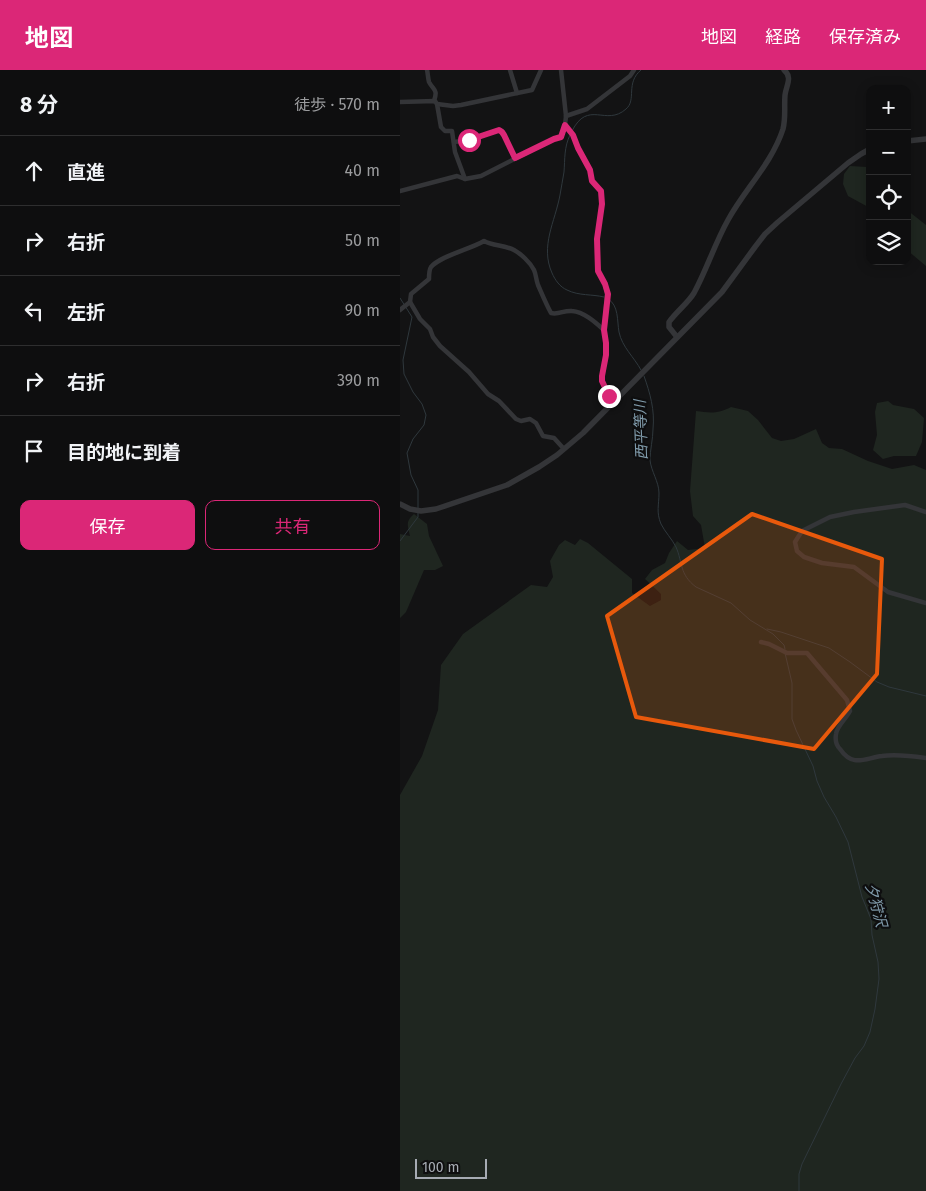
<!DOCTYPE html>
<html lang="ja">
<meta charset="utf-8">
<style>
:root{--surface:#0e0e0f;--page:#171718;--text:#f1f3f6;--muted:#9b9c9e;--line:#2e2e2f;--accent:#db2777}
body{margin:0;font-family:"Fira Sans","Noto Sans JP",sans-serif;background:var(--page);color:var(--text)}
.controls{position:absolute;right:15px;top:15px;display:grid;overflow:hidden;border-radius:10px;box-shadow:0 2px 12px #0003}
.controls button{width:45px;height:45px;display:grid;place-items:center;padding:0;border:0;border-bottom:1px solid var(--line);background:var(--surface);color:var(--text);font:25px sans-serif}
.scale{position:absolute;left:15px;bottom:12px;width:72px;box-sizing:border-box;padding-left:5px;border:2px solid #a6abb3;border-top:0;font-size:14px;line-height:18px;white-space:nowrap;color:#a6abb3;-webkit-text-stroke:4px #0e0e0f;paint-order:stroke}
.stop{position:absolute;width:15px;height:15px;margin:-11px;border:4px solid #db2777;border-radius:50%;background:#fff}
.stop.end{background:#db2777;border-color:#fff;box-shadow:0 1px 5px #0008}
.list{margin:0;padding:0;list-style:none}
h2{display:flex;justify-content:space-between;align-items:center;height:65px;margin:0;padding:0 20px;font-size:21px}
h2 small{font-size:16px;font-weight:400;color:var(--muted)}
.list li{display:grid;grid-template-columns:32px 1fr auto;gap:15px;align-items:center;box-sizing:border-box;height:70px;padding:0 20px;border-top:1px solid var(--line)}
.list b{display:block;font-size:19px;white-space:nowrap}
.list em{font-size:16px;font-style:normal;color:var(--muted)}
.actions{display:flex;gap:10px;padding:15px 20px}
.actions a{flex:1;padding:11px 0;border:1px solid var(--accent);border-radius:10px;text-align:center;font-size:18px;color:var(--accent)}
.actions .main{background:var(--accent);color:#fff}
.icon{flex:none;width:28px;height:28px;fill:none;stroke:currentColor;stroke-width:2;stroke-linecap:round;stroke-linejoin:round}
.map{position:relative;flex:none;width:526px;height:1121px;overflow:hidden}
header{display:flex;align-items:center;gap:30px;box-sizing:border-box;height:70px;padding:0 25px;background:var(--accent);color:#fff}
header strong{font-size:24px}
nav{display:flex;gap:28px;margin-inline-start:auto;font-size:18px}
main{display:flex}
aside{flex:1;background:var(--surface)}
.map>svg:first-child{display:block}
</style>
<header>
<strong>地図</strong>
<nav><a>地図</a><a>経路</a><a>保存済み</a></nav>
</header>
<main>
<aside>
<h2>8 分<small>徒歩 · 570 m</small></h2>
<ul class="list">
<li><svg class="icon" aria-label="ahead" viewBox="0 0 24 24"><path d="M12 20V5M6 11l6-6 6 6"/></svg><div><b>直進</b></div><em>40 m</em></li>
<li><svg class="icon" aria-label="right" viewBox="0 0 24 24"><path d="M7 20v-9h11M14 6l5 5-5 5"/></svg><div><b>右折</b></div><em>50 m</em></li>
<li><svg class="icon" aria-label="left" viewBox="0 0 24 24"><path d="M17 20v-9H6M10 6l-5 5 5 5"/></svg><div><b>左折</b></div><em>90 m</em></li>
<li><svg class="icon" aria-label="right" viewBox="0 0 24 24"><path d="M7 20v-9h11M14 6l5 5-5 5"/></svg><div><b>右折</b></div><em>390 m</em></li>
<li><svg class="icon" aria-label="arrive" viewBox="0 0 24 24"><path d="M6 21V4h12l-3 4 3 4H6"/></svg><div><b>目的地に到着</b></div></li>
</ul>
<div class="actions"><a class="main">保存</a><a>共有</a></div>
</aside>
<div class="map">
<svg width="526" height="1121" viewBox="0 0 526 1121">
<rect width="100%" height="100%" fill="#131314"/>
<g fill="#1f2620">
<path d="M450,96l17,1 3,3v38l-22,-12 -5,-12 1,-10z"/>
<path d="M507,140l19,15v41l-19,-16z"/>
<path d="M488,331l5,4 21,4 10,9 -2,24 -6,14h-22l-11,3 -10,-9 4,-15 -2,-23 2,-9z"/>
<path d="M331,337l17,4 10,9 14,18 9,3 13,-2 22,-10 6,14 7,5 13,1 26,12 24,8 22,-4 12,5v721h-526v-396l22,-39 16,-46 3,-45 22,-31 68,-49 16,2 6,-10 -3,-16 9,-16 6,-5 10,5 5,-6 8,4 44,36v14l18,13 11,-6v-6l-16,-15 7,-9 13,-7 4,-10 8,-12 11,9 17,-2 -4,-23 -8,-9 -3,-25 6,-80c14,2 22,3 35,-4z"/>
<path d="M14,444l13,10 2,12 14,30 -8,4h-11l-18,42 -6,6v-84l10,2c-2,-11 -5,-14 4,-22z"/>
</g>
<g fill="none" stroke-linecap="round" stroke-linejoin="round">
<g stroke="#2f383d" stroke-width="1">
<path d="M172,61c16,-32 34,-4 54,-22 11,-9 -1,-26 15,-39"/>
<path d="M170,65c-6,12 -5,24 -6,37 -1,8 -3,15 -4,23 -5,27 -20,51 -8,78 3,7 8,14 15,17 12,6 25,4 37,7"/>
<path d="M0,228l12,19 -9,43 1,14 9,18 9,12 4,11 -2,10 -11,14 -6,14 4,22 7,15v19"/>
<path d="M208,229c11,6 9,22 11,33 3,15 15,25 22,38"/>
<path d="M244,306c6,17 11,34 9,53 0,10 -3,21 -3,31 1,11 9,22 9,33 0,12 -3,19 2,31 4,8 11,15 15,23 7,16 3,27 20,40l35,16 19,17 23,14 11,11 1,4"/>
<path d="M0,471l18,-24v-4"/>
<path d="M367,559l14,3 48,16 21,14 27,20 12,5 37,9"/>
<path d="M385,583l7,30v36l4,11 17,36 4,15 7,16 12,20 12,25 14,55 9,22 1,16 6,27 1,17 -4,30 -5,23 -6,14 -9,12 -14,26 -39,80 -3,10v17"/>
</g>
<g stroke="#343538" stroke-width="4.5">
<path d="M27,0c1,4 1,9 2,12 5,9 9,7 5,19"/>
<path d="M110,0l7,23"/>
<path d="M161,0l5,46 -1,9 8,10 5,13 12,22 2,11 9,10 1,13 -5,35 1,32 7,13 2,10 -3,36 2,13v12l-4,21v5l7,15"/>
<path d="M0,32l35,-1 2,3 4,23 4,4h7l3,21 10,27"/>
<path d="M37,34l16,2 8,-1 71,-15 9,-20"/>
<path d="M166,46l21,-7 43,-33 4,-6"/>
<path d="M54,72l15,-2 30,-10 3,1 2,4 11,23"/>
<path d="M0,121l57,-15 8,3 16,-3 73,-37 7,-2 4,-12"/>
<path d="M0,240l10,-8"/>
<path d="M164,379l-10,-11 -11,-2 -7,-13 -6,-4 -9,2 -5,-2 -17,-18 -11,-7 -19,-22 -29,-26 -7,-9 -3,-8 -10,-10 -10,-17 1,-8 18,-15c0,-4 0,-9 2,-12 9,-11 40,-18 53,-26 9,5 21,4 30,9 7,4 16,12 20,20 2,4 2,10 4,15 4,9 8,19 13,28 8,2 13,-3 21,-2 12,1 23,11 32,19"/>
<path d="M526,442l-21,-7 -51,7 -24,5 -28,14 -7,11 2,9 7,6 18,6 32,4 34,25 38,11"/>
<path d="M361,572l8,2 18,9h20l40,47 3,11c-4,8 -13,15 -14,23 -1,6 0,11 4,15 13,19 25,9 42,7 14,-2 30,0 44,2"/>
</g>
<g stroke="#343538" stroke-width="5.5">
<path d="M507,71l19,-2"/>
<path d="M277,267l-8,-10v-5c8,-11 19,-19 25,-29 13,-24 21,-50 34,-73 17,-31 44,-57 55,-91 3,-12 1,-23 2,-34 1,-9 8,-18 -1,-25"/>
<path d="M0,434l10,5 11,2 15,-2 71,-24 32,-18 18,-12 26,-22 139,-141 33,-45 10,-13 13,-12 70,-59 13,-9 9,-5"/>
</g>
</g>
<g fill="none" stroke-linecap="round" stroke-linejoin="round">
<path stroke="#db2777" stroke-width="6" d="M69,70l30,-10 3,2 2,3 11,23 39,-19 7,-2 4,-12 8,10 5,13 12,22 2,11 9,10 1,13 -5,35 1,32 7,13 3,10 -4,36 2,13v12l-4,21v5l7,15"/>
</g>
<path fill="#e8590c" fill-opacity="0.2" stroke="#e8590c" stroke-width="4" stroke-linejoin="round" d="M352,444l130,45 -5,115 -63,75 -178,-32 -29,-101z"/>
<g text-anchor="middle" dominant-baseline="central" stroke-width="4.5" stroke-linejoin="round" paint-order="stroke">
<g font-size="15" font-style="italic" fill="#809bab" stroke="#0e0e0f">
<text transform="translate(241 360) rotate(-92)">西平等川</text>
<text transform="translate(476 835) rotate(75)">夕狩沢</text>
</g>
</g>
</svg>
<div class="controls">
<button>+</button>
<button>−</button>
<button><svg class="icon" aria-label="locate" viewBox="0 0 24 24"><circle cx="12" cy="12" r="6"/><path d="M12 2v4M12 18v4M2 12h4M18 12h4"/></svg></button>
<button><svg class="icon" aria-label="layers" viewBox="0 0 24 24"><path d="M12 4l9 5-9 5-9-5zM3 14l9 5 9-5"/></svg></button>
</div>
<div class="scale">100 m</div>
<div class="stop" style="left:69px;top:70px"></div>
<div class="stop end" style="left:209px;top:326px"></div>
</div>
</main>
